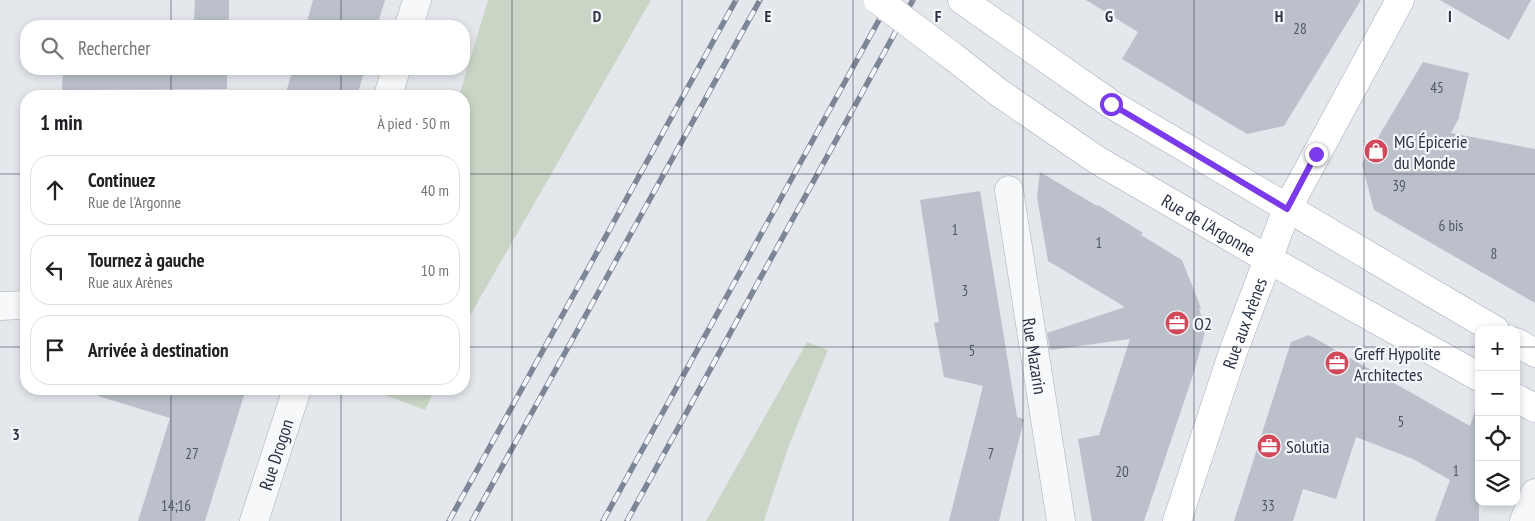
<!DOCTYPE html>
<html lang="fr">
<meta charset="utf-8">
<style>
:root{--surface:#fff;--page:#f2f2f2;--text:#202124;--muted:#757577;--line:#e0e0e0}
body{margin:0;font-family:"PT Sans Narrow",sans-serif;background:var(--page);color:var(--text)}
.controls{position:absolute;right:15px;bottom:15px;display:grid;overflow:hidden;border-radius:10px;box-shadow:0 2px 8px #0003}
.controls button{width:45px;height:45px;display:grid;place-items:center;padding:0;border:0;border-bottom:1px solid var(--line);background:var(--surface);color:var(--text);font:25px sans-serif}
.stop{position:absolute;width:15px;height:15px;margin:-11px;border:4px solid #7c3aed;border-radius:50%;background:#fff}
.stop.end{background:#7c3aed;border-color:#fff;box-shadow:0 1px 5px #0008}
.list{margin:0;padding:0;list-style:none}
h2{display:flex;justify-content:space-between;align-items:center;height:65px;margin:0;padding:0 20px;font-size:21px}
h2 small{font-size:16px;font-weight:400;color:var(--muted)}
.list li{display:grid;grid-template-columns:32px 1fr auto;gap:15px;align-items:center;box-sizing:border-box;height:70px;margin:0 10px 10px;padding:0 10px;border:1px solid var(--line);border-radius:20px}
.list b{display:block;font-size:19px;white-space:nowrap}
.list p{margin:0;font-size:16px;white-space:nowrap;color:var(--muted)}
.list em{font-size:16px;font-style:normal;color:var(--muted)}
.icon{flex:none;width:28px;height:28px;fill:none;stroke:currentColor;stroke-width:2;stroke-linecap:round;stroke-linejoin:round}
.map{position:relative;flex:none;width:1535px;height:521px;overflow:hidden}
.search{position:absolute;background:var(--surface);box-shadow:0 2px 8px #0003;left:20px;top:20px;width:450px;height:55px;display:flex;align-items:center;gap:12px;box-sizing:border-box;padding:0 18px;border-radius:20px;color:var(--muted);font-size:19px}
.panel{position:absolute;background:var(--surface);box-shadow:0 2px 8px #0003;left:20px;top:90px;width:450px;height:305px;border-radius:20px}
.map>svg:first-child{display:block}
</style>
<div class="map">
<svg width="1535" height="521" viewBox="0 0 1535 521">
<rect width="100%" height="100%" fill="#e4e7ec"/>
<g fill="#c9d6c5">
<path d="M488,0h163l-187,326v-230h-5z"/>
<path d="M807,342l21,8 -40,98 -24,73h-58z"/>
<path d="M369,389h66l-10,21z"/>
</g>
<g fill="#bbc0ca">
<path d="M195,0h34v26h-164l1,-5h128z"/>
<path d="M313,0h72l-8,26h-71z"/>
<path d="M1086,0h275l-77,126 -37,8 -125,-75 16,-27z"/>
<path d="M1440,0h91l-22,40z"/>
<path d="M1423,62l46,11 -10,43h1l-9,17 84,16v154l-161,-93 -12,-46z"/>
<path d="M63,69h164v20l-165,1z"/>
<path d="M293,69h72l-8,27h-72z"/>
<path d="M1040,172l57,34 1,-1 45,28 -2,2 41,25 19,48 -2,1 7,20 -12,43 -50,149h-52l-14,-82 21,-4 31,-96 -80,11 -3,-17 78,-26 -77,-46 -11,-64z"/>
<path d="M980,191l37,226 7,2 -25,102h-50l34,-135 -39,-9 -10,-54 5,-1 -19,-122z"/>
<path d="M1309,335l161,91 5,-15 4,1v109h-44l15,-41 -37,-21 -57,-22 -20,62 -33,-10 -10,32h-59l57,-179z"/>
<path d="M99,389h147l-41,132h-67l32,-103 -72,-22z"/>
</g>
<g fill="none" stroke-linecap="round" stroke-linejoin="round">
<defs>
<g id="minor">
<path d="M409,26l8,-26"/>
<path d="M388,96l8,-27"/>
<path id="s1" d="M1009,190l52,331"/>
<path d="M0,306l26,-1"/>
<path id="s2" d="M254,521l43,-132"/>
<path d="M1524,521l11,-28"/>
</g>
<g id="major">
<path d="M962,0l149,104 384,226"/>
<path id="s3" d="M951,55l47,37 99,68 171,99 211,118"/>
<path d="M1516,342l19,11"/>
<path d="M1516,398l19,10"/>
<path id="s4" d="M1177,521l56,-169 54,-143 113,-209"/>
</g>
</defs>
<use href="#minor" stroke="#a9aeb7" stroke-width="29"/>
<use href="#major" stroke="#a3abb8" stroke-width="29"/>
<use href="#minor" stroke="#f7f8fa" stroke-width="28"/>
<use href="#major" stroke="#fff" stroke-width="28"/>
<defs>
<g id="rail">
<path d="M449,521l287,-521"/>
<path d="M472,521l288,-521"/>
<path d="M603,521l287,-521"/>
<path d="M627,521l286,-521"/>
</g>
</defs>
<use href="#rail" stroke="#7d8696" stroke-width="5.5"/>
<use href="#rail" stroke="#f4f6f9" stroke-width="4" stroke-dasharray="11" stroke-linecap="butt"/>
<defs>
<path id="major-bridge" d="M878,0l73,55"/>
</defs>
<use href="#major-bridge" stroke="#a3abb8" stroke-width="29" stroke-linecap="butt"/>
<use href="#major-bridge" stroke="#fff" stroke-width="28"/>
</g>
<g fill="none" stroke-linecap="round" stroke-linejoin="round">
<path stroke="#7c3aed" stroke-width="6" d="M1111,104l176,105 29,-55"/>
</g>
<path fill="none" stroke="#2b3445" stroke-width="1" stroke-opacity="0.55" d="M171,0v26M341,0v26M512,0v521M682,0v521M853,0v521M1023,0v521M1194,0v521M1364,0v521M171,69v27M341,69v27M0,174h26M464,174h1071M0,347h26M464,347h1015M1516,347h19M171,389v132M341,389v132"/>
<defs>
<symbol id="shop-disc" viewBox="-11 -11 22 22"><circle r="9.5" fill="#d1495b" stroke="#f4f6f9"/><path d="M-5-2.5h2.3a2.7 3.5 0 0 1 5.4 0H5L5.5 6h-11ZM-1.5-2.5h3a1.5 2.3 0 0 0-3 0Z" fill="#fff"/></symbol>
<symbol id="office-disc" viewBox="-11 -11 22 22"><circle r="9.5" fill="#d1495b" stroke="#f4f6f9"/><path d="M-6-3h4V-5.5h4V-3h4V5H-6ZM-1-4.5V-3h2v-1.5ZM-6 0V1H6V0Z" fill="#fff"/></symbol>
</defs>
<g fill-rule="evenodd">
<use href="#shop-disc" x="1362" y="137" width="28" height="28"/>
<use href="#office-disc" x="1163" y="309" width="28" height="28"/>
<use href="#office-disc" x="1323" y="349" width="28" height="28"/>
<use href="#office-disc" x="1255" y="432" width="28" height="28"/>
</g>
<g text-anchor="middle" dominant-baseline="central" stroke-width="4.5" stroke-linejoin="round" paint-order="stroke">
<g font-size="15" fill="#4f5766">
<text x="1300" y="28">28</text>
<text x="1437" y="87">45</text>
<text x="1399" y="185">39</text>
<text x="1451" y="225">6 bis</text>
<text x="955" y="229">1</text>
<text x="1099" y="242">1</text>
<text x="1494" y="253">8</text>
<text x="965" y="290">3</text>
<text x="972" y="350">5</text>
<text x="1401" y="421">5</text>
<text x="192" y="453">27</text>
<text x="991" y="453">7</text>
<text x="1456" y="470">1</text>
<text x="1122" y="471">20</text>
<text x="176" y="505">14;16</text>
<text x="1268" y="505">33</text>
</g>
<g font-size="18" fill="#2b3445" stroke="#f4f6f9" text-anchor="start">
<text x="1394" y="141">MG Épicerie<tspan x="1394" dy="21">du Monde</tspan></text>
<text x="1194" y="323">O2</text>
<text x="1354" y="353">Greff Hypolite<tspan x="1354" dy="21">Architectes</tspan></text>
<text x="1286" y="446">Solutia</text>
</g>
<g font-size="18" fill="#2b3445" stroke="#f4f6f9">
<text stroke="none"><textPath href="#s3" startOffset="309">Rue de l'Argonne</textPath></text>
<text stroke="none"><textPath href="#s4" startOffset="209">Rue aux Arènes</textPath></text>
<text stroke="none"><textPath href="#s1" startOffset="168">Rue Mazarin</textPath></text>
<text stroke="none"><textPath href="#s2" startOffset="70">Rue Drogon</textPath></text>
</g>
</g>
<g font-size="16" text-anchor="middle" font-weight="bold" fill="#2b3445" stroke="#f4f6f9" stroke-width="4.5" stroke-linejoin="round" paint-order="stroke">
<text x="597" y="22">D</text>
<text x="768" y="22">E</text>
<text x="938" y="22">F</text>
<text x="1109" y="22">G</text>
<text x="1279" y="22">H</text>
<text x="1450" y="22">I</text>
<text x="16" y="440">3</text>
</g>
</svg>
<div class="controls">
<button>+</button>
<button>−</button>
<button><svg class="icon" aria-label="locate" viewBox="0 0 24 24"><circle cx="12" cy="12" r="6"/><path d="M12 2v4M12 18v4M2 12h4M18 12h4"/></svg></button>
<button><svg class="icon" aria-label="layers" viewBox="0 0 24 24"><path d="M12 4l9 5-9 5-9-5zM3 14l9 5 9-5"/></svg></button>
</div>
<div class="stop" style="left:1111px;top:104px"></div>
<div class="stop end" style="left:1316px;top:154px"></div>
<div class="search"><svg class="icon" aria-label="search" viewBox="0 0 24 24"><circle cx="10" cy="10" r="6"/><path d="M15 15l6 6"/></svg>Rechercher</div>
<section class="panel">
<h2>1 min<small>À pied · 50 m</small></h2>
<ul class="list">
<li><svg class="icon" aria-label="ahead" viewBox="0 0 24 24"><path d="M12 20V5M6 11l6-6 6 6"/></svg><div><b>Continuez</b><p>Rue de l'Argonne</p></div><em>40 m</em></li>
<li><svg class="icon" aria-label="left" viewBox="0 0 24 24"><path d="M17 20v-9H6M10 6l-5 5 5 5"/></svg><div><b>Tournez à gauche</b><p>Rue aux Arènes</p></div><em>10 m</em></li>
<li><svg class="icon" aria-label="arrive" viewBox="0 0 24 24"><path d="M6 21V4h12l-3 4 3 4H6"/></svg><div><b>Arrivée à destination</b></div></li>
</ul>
</section>
</div>
